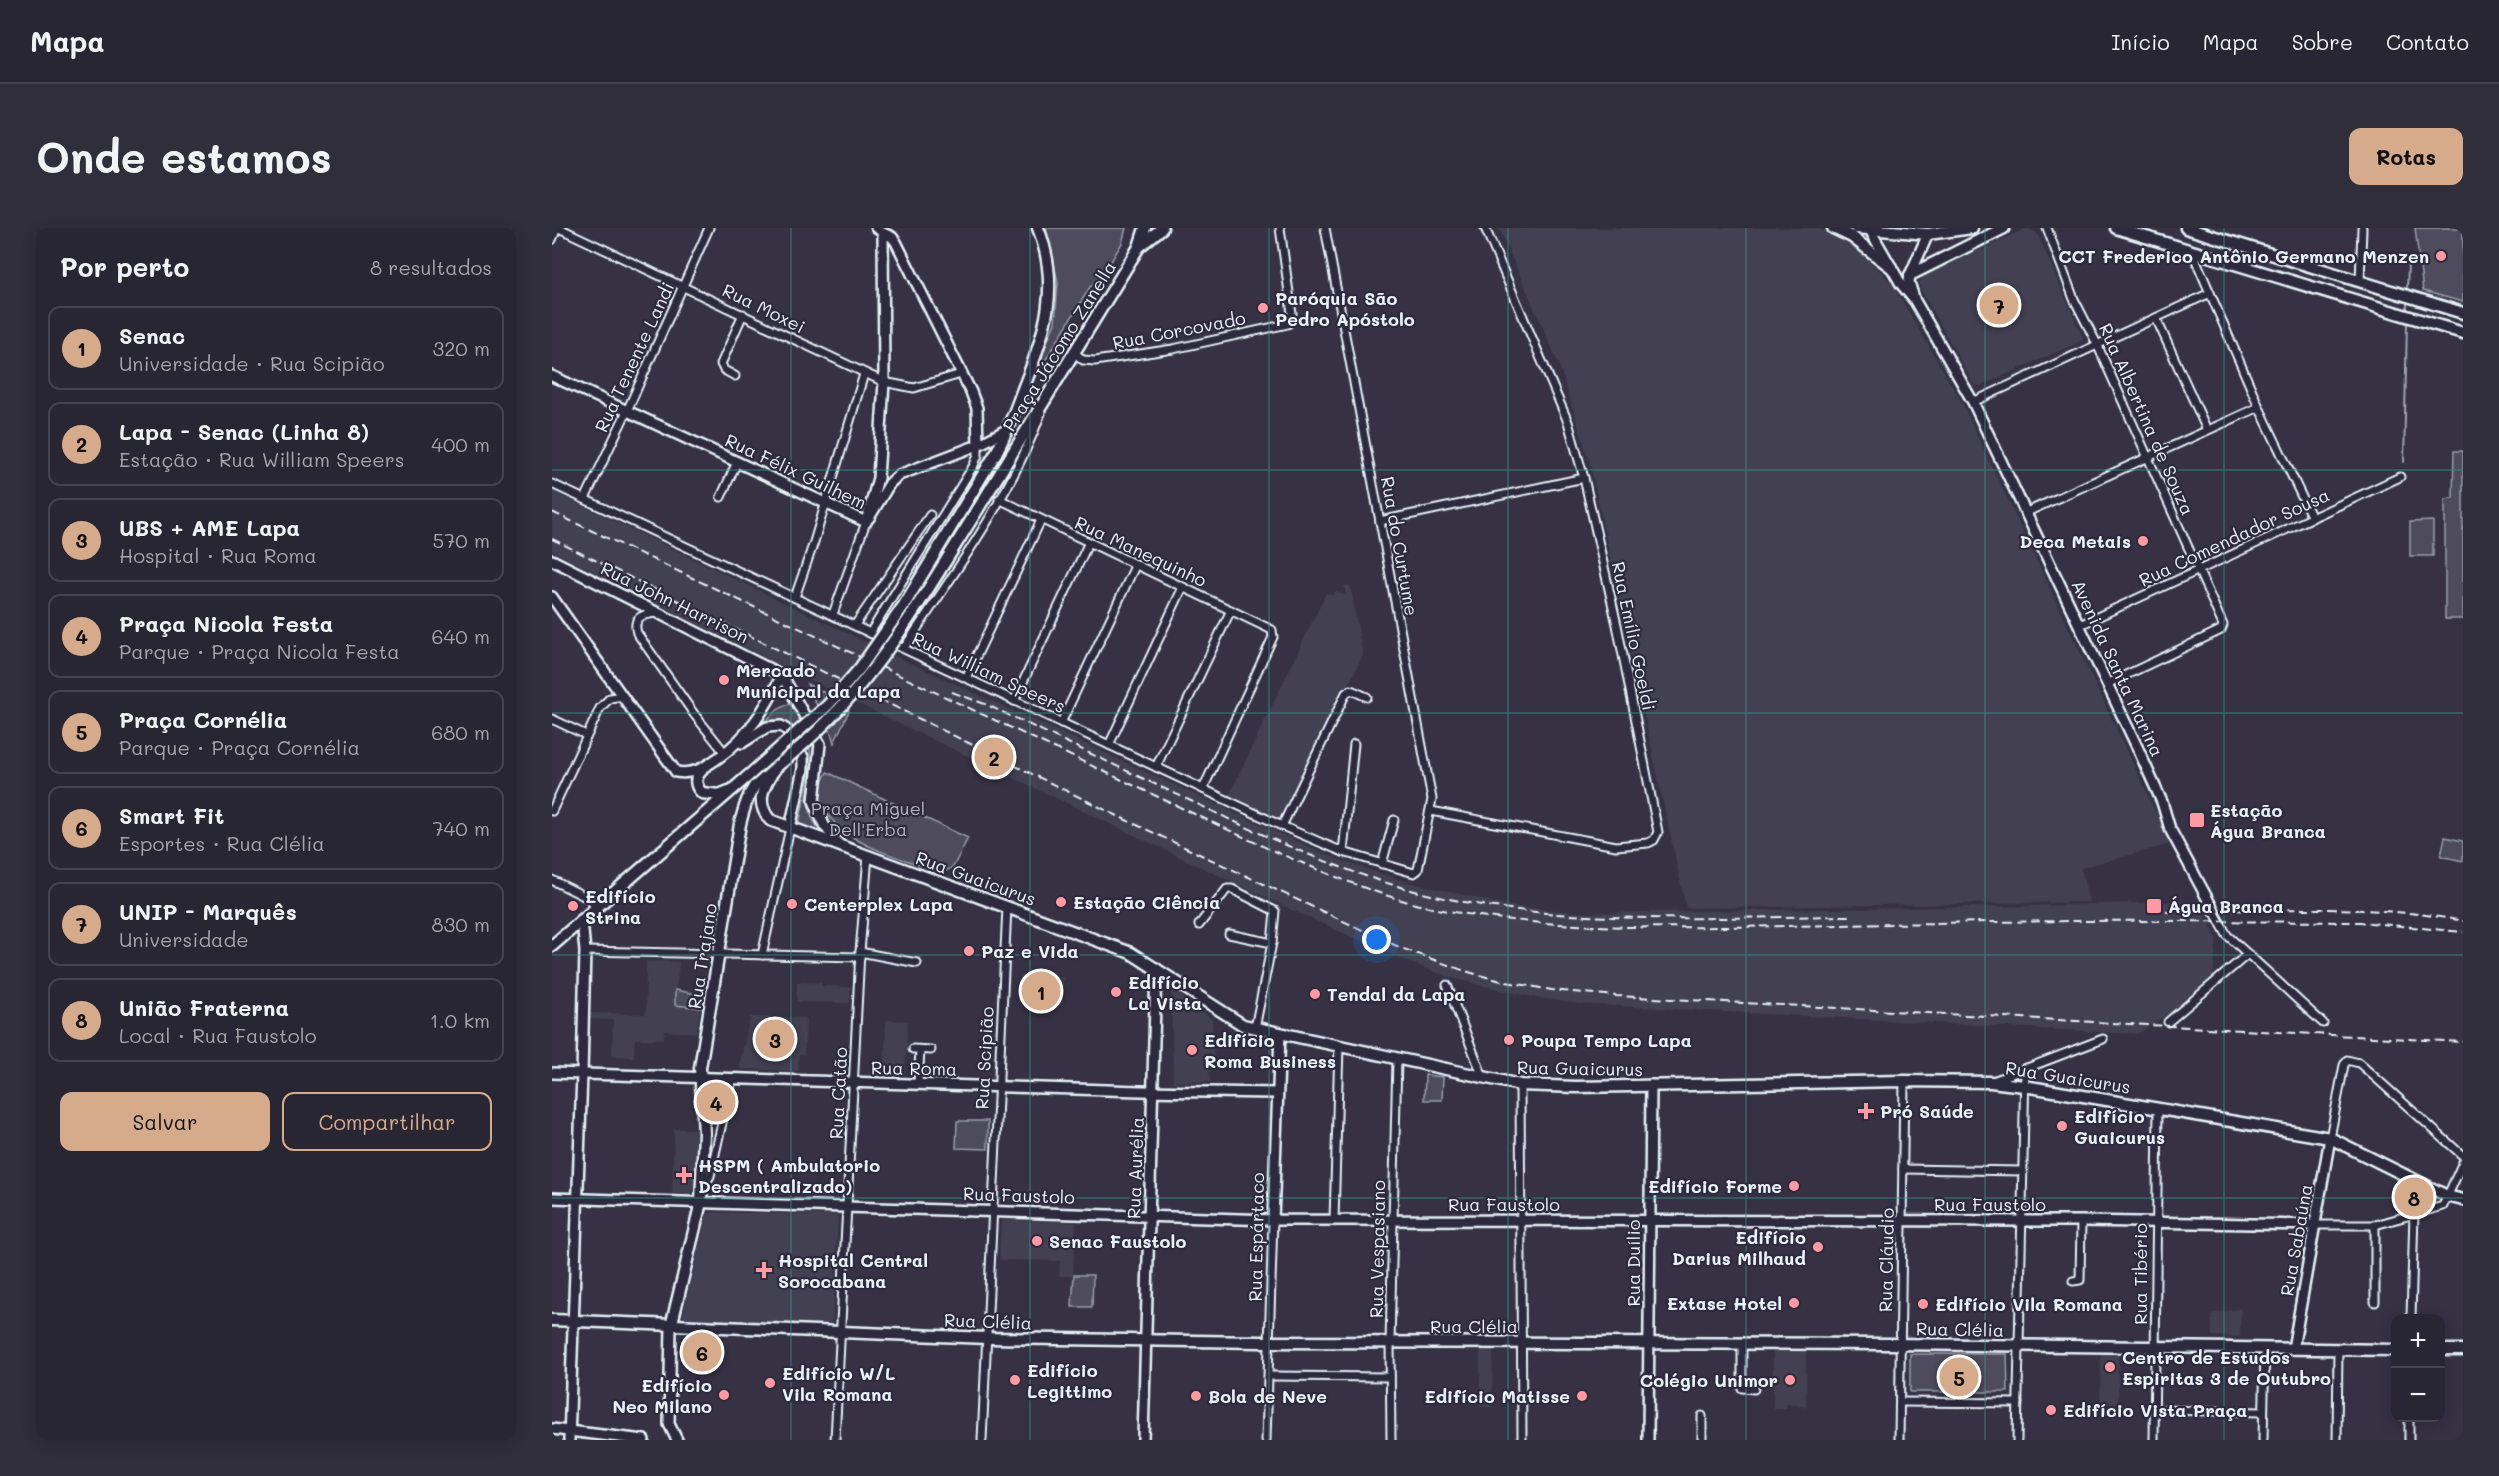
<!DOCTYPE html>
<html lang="pt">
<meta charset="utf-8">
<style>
:root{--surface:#282633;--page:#302e3b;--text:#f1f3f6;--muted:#a5a5ac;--line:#44434e;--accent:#d6ab8b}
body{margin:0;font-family:Mali,sans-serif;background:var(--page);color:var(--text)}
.controls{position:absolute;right:18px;bottom:18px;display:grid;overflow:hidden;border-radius:12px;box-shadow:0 3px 15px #0003}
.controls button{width:54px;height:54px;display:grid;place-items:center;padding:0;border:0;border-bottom:2px solid var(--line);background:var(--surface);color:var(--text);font:30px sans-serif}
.you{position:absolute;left:825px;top:712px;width:21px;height:21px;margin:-15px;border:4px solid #fff;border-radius:50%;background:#1a73e8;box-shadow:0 0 0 9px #1a73e833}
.badge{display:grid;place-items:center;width:39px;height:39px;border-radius:50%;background:var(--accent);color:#111;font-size:20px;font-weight:700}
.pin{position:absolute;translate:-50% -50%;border:3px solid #fff;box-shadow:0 2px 6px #0006}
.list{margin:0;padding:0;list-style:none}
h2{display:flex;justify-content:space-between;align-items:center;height:78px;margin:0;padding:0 24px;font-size:26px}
h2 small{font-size:20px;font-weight:400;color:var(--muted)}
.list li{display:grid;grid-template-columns:39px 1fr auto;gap:18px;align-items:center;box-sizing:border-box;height:84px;margin:0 12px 12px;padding:0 12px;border:2px solid var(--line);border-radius:12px}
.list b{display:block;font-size:22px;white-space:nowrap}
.list p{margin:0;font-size:20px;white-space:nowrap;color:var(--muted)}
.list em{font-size:20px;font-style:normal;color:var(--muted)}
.actions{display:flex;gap:12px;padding:18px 24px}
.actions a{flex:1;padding:14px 0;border:2px solid var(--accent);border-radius:12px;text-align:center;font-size:21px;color:var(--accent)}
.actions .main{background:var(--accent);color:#111}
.map{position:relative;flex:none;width:1911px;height:1212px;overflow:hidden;border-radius:12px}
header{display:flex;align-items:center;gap:36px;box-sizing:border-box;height:84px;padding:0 30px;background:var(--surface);border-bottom:2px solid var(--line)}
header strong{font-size:28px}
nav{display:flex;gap:33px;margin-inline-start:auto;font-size:21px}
.intro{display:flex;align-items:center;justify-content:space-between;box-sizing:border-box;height:144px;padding:0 36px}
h1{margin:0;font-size:42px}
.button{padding:15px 27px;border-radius:12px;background:var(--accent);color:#111;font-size:21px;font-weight:700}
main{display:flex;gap:36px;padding:0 36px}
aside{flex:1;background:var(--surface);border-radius:12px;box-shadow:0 3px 15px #0003}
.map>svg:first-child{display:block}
</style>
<header>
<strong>Mapa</strong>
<nav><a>Início</a><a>Mapa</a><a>Sobre</a><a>Contato</a></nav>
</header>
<div class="intro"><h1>Onde estamos</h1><a class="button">Rotas</a></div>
<main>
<aside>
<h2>Por perto<small>8 resultados</small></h2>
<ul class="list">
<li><span class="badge">1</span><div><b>Senac</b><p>Universidade · Rua Scipião</p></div><em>320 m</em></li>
<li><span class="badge">2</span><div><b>Lapa - Senac (Linha 8)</b><p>Estação · Rua William Speers</p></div><em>400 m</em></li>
<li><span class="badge">3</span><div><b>UBS + AME Lapa</b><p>Hospital · Rua Roma</p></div><em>570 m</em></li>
<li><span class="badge">4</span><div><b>Praça Nicola Festa</b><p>Parque · Praça Nicola Festa</p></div><em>640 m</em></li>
<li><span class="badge">5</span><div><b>Praça Cornélia</b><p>Parque · Praça Cornélia</p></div><em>680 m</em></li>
<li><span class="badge">6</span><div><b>Smart Fit</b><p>Esportes · Rua Clélia</p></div><em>740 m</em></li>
<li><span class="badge">7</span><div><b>UNIP - Marquês</b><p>Universidade</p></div><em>830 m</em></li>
<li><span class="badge">8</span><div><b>União Fraterna</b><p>Local · Rua Faustolo</p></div><em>1.0 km</em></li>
</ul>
<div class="actions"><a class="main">Salvar</a><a>Compartilhar</a></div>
</aside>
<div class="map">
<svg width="1911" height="1212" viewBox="0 0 1911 1212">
<rect width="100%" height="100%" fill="#363244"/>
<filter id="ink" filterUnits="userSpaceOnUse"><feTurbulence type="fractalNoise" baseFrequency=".0167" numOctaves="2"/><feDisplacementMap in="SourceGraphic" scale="12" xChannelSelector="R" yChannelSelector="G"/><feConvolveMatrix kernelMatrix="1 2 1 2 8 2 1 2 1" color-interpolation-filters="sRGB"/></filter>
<g filter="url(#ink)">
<g fill="#433f51">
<path d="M947,0h319l31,13 21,19 21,22 70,119 210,443 -90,24 8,34 -403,6 -96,-444 -32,-102z"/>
<path d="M1473,1h5l7,4 46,105 -4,4 -99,44 -6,-1 -54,-97v-7l6,-7z"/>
<path d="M0,263l343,165 384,177 61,27 60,20 110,26 76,7 447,-7 164,-5 20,36 -4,41 -41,34 -35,22 -558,-30 -47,-7 -81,-19 -45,-17 -119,-53 -431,-205 -304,-152z"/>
<path d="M798,357l13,70 -81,167 -54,-25 98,-204 8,2 2,-4 10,5 -2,-10z"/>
<path d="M94,733l33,1 -3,28 27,5 -7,38 -31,-2 -1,8h-29l-1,18 -22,-1 1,-36 -23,-1v-6l56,1z"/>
<path d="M468,748l43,1v29l-45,-2z"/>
<path d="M245,754l24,1 1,3 29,1 -1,16 -53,-1z"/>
<path d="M619,760l41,31 2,39 -5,1 1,23h-37z"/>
<path d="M198,789l56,1 -2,37h-5l-1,16 -57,-2 -2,-3z"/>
<path d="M334,792l22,1 -3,53h-21z"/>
<path d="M122,901h22l-2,60 -4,5h-18z"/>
<path d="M158,984l126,3 2,3 -5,102 -4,4 -142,-4 -4,-4 23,-101z"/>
<path d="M452,992l72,2 -3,54h-14l1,-15 -61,-1 2,-38z"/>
<path d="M1689,1080l-1,29 -28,-1v-22z"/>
<path d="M928,1123h13l-1,56h-12z"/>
<path d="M1221,1124h33v56l-9,-4h-10l-1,4h-13z"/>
<path d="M1549,1126h17v50h-18z"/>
</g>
<g fill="#4d4b5c" stroke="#9a9eaa" stroke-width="1.5">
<path d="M494,0h80l-4,15 -18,30 -14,14 -48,79 -4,-3 17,-40 3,-41z"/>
<path d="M1863,0h48v74l-40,-11z"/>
<path d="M1902,223h9v168h-18v-120l8,-1z"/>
<path d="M1881,293v35h-23v-34z"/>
<path d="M255,456l20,10 22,17 -15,32c-5,-21 -20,-38 -27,-59z"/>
<path d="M236,476l4,1 22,40 -7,55 5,18 9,15 -22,-9 12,-58 -1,-16 -18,-24 -7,-4 -11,-2 -13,5 16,-15z"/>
<path d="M275,544l141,66 -15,29 -9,5 -10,-2c-42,-16 -102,-27 -117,-77z"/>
<path d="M1893,609l18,4v20l-22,-5z"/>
<path d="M123,762l28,5 -2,13 -26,-3z"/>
<path d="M873,847l18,2 -1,23h-18z"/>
<path d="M405,893h31v28l-32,-1z"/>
<path d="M522,1047h19l-1,32h-20z"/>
<path d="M1358,1126h97l1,38h-98z"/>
</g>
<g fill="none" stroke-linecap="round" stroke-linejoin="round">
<g stroke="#a0a4af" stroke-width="2">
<path d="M1855,64l1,-28"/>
<path d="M1855,85v-13"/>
<path d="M1852,234l3,-141"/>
</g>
<defs>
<g id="minor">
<path d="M7,0l325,154 30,6 47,-14"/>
<path d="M323,0l8,5"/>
<path d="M1495,0l27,71 23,45 126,281 -2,5 -114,54"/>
<path d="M0,12l5,-12"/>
<path d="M1640,23l67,156 53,111"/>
<path d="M1808,54l2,-54"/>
<path d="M1604,90l51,112"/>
<path d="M523,125l8,7 12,1 78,-12 115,-25 4,-10 -12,-86"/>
<path d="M183,148l-11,-6 -3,-6 22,-50"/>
<path d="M1421,174l237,-109"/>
<path d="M0,256l730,342 61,26 71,21 4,-3 14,-71 -107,-571"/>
<path d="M169,269l16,-35"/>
<path d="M33,271l42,-88 82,-183"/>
<path d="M447,271l273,131 1,7 -70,152"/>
<path d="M1475,284l232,-105"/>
<path d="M828,293l204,-43"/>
<path d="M243,369l19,-55 50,-168"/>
<path d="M106,385c-14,1 -26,3 -21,20l57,81 31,39"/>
<path d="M281,386l33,-92"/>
<path d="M303,397l75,-110"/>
<path d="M1528,397l320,-148"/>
<path d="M318,405l104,-168 4,-10v-10"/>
<path d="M352,420c50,-75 106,-150 137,-235"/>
<path d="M414,450l75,-158"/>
<path d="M462,473l75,-159"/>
<path d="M0,491l34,16"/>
<path d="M509,495l75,-159"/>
<path d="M557,517l74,-158"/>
<path d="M604,539l75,-157"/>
<path d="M0,583l48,-103 10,-10 13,-2"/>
<path d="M879,583l185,35 32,-3 6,-3 4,-8 -41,-207 -33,-147 -16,-56 -83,-194"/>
<path d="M730,598l64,-133 5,-3 16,7"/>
<path d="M791,624l11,-108"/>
<path d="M830,636l12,-44"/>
<path d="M0,652l38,19 6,10"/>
<path d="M1662,683l13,24 96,88"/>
<path d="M647,697l28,-36h5l43,22 -3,32 -17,85"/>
<path d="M677,706l43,9"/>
<path d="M33,723l275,6"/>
<path d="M308,724l57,11"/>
<path d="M210,727l28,-127"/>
<path d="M895,757l36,92"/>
<path d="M1616,794l80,-68"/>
<path d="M361,821l18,1"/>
<path d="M1441,853l110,-42"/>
<path d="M366,856l2,-34"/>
<path d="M968,857l2,355"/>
<path d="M1778,910l14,-73 3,-5 12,3 9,8 95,85"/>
<path d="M1351,941l119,2"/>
<path d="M150,961l8,-13 22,-97"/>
<path d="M782,992l5,-174"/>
<path d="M1764,997h59l68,-19 20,-44"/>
<path d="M1521,1053l7,-1 1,-59"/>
<path d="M1823,1074v-77"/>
<path d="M1859,1090l3,-105"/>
<path d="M1190,1116v44l12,1"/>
<path d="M717,1148l121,1"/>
<path d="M1348,1174l118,1"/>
<path d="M1601,1182l110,2"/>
<path d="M1150,1188v24"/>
<path d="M283,1212l25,-488 8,-96"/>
<path d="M430,1212l25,-533"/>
<path d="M714,1212l7,-220"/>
<path d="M839,1212l-1,-97 7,-284"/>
<path d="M1347,1212l5,-359"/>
<path d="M1465,1212l8,-372"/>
<path d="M1602,1212l4,-331"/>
<path d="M1711,1212l2,-92"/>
<path d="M1785,1212l1,-91"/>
<path d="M1857,1212v-22"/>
</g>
<g id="tertiary">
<path d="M1318,2l31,54 14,17 58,101 166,349 23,51 8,27 44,82"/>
<path d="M1362,70l-5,-16 1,-7 18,-41"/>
<path d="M0,148l314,146"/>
<path d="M317,290l21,-35 9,-8 79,-30 30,-16"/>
<path d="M314,294l12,-44 6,-96 -1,-149 9,4 4,5 75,150 6,16 1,37"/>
<path d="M0,332l230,115 38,69 -6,57 10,24 16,21"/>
<path d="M0,369l124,175c17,3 28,-4 42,-14 31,-22 47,-49 64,-83"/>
<path d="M190,515l25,-16 14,-1 6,4 16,27v12l-13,59"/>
<path d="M0,845l588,18 136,2"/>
<path d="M0,970l721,22 808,1 235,4"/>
<path d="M721,992l7,-186"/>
<path d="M119,1099l-2,97 8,16"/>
<path d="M1741,1121l37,-211"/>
<path d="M0,1201l92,11"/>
<path d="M17,1212l13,-366 3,-123 -3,-30"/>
<path d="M591,1212l13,-472"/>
<path d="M1096,1212l3,-355"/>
</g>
<g id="primary">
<path d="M1281,0l19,9 39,30"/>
<path d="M1304,0l72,6 44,-6"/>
<path d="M1564,0l347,105"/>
<path d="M1634,0l277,85"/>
<path d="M587,19l23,-19"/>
<path d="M1358,47l94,-47"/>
<path d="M444,225c11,-20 19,-42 27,-64 22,-55 38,-103 15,-161"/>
<path d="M426,281l161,-262 6,-19"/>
<path d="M224,539c-12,18 -22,34 -6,53l361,133 112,72 277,60 56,2 328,-6 87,1 33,4 306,52 117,58 16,4"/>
<path d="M149,543c-7,7 -6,15 1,22l17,2 10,-4"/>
<path d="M0,718l195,-169"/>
<path d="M0,1092l435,18 273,4 629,2 507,6"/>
<path d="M119,1099l30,-125 3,-69 -4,-65 40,-244c5,-20 11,-42 30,-53"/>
<path d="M1888,1122h23"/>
</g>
</defs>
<use href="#minor" stroke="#e8f1f8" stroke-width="11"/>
<use href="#tertiary" stroke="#e8f1f8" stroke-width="14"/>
<use href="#primary" stroke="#e8f1f8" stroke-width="15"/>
<use href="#minor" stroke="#2f2a3d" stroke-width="7"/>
<use href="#tertiary" stroke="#2f2a3d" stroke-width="9"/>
<use href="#primary" stroke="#2f2a3d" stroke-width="10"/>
<g stroke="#e8f1f8" stroke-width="2" stroke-dasharray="9 4.5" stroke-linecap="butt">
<path d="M0,284l719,338c54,22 108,47 166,59 118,22 228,19 347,17 125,-2 250,-6 376,-5"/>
<path d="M0,311l572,280 277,129 64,23 36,10 51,9 64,6 847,46"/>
<path d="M400,464l33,12c69,32 137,65 206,97 71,34 143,68 220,89 143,38 293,27 440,26"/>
<path d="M1614,684c98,-1 200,-10 297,9"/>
<path d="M1614,693l194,1 103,10"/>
</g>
<defs>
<g id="primary-bridge">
<path d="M224,539c93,-72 141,-161 202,-258"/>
<path d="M195,549l81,-72 32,-37 44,-63 92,-152"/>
</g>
</defs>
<use href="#primary-bridge" stroke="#e8f1f8" stroke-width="15" stroke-linecap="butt"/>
<use href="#primary-bridge" stroke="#2f2a3d" stroke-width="10"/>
</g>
</g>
<path fill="none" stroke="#3a8f8a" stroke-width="1.5" stroke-opacity="0.55" d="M239,0v1212M478,0v1212M717,0v1212M956,0v1212M1194,0v1212M1433,0v1212M1672,0v1212M0,242h1911M0,485h1911M0,727h1911M0,970h1911"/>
<g fill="#ff9aa2" stroke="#2f2a3d" stroke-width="2">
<circle cx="1889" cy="28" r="6"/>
<circle cx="711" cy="80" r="6"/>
<circle cx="1591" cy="313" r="6"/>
<circle cx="172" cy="452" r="6"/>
<rect x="1637" y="584" width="16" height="16" rx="3"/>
<circle cx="509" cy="674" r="6"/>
<circle cx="240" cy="676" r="6"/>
<circle cx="21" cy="678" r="6"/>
<rect x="1594" y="670" width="16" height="16" rx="3"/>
<circle cx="417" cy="723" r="6"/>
<circle cx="564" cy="764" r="6"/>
<circle cx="763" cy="766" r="6"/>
<circle cx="957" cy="812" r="6"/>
<circle cx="640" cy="822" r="6"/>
<path d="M1311 874h6v6h6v6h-6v6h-6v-6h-6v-6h6z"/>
<circle cx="1510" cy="898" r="6"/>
<path d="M129 938h6v6h6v6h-6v6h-6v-6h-6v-6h6z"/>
<circle cx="1242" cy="958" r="6"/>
<circle cx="485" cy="1013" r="6"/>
<circle cx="1266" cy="1019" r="6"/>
<path d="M209 1033h6v6h6v6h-6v6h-6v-6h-6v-6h6z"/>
<circle cx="1242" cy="1075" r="6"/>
<circle cx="1371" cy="1076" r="6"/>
<circle cx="1558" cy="1139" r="6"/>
<circle cx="463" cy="1152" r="6"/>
<circle cx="1238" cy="1152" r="6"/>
<circle cx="218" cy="1155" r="6"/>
<circle cx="172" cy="1167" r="6"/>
<circle cx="644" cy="1168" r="6"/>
<circle cx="1030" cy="1168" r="6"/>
<circle cx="1499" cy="1182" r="6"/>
</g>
<g text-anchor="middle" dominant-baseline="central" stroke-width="4.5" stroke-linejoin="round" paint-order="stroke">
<g font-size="18" font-weight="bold" fill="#e8f1f8" stroke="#2f2a3d" text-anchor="start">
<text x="1877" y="28" text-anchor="end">CCT Frederico Antônio Germano Menzen</text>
<text x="723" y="70">Paróquia São<tspan x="723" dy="21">Pedro Apóstolo</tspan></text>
<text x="1579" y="313" text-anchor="end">Deca Metais</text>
<text x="184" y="442">Mercado<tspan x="184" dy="21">Municipal da Lapa</tspan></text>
<text x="1658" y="582">Estação<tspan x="1658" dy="21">Água Branca</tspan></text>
<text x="33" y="668">Edifício<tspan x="33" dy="21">Strina</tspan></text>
<text x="521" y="674">Estação Ciência</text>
<text x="252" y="676">Centerplex Lapa</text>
<text x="1616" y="678">Água Branca</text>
<text x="429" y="723">Paz e Vida</text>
<text x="576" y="754">Edifício<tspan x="576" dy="21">La Vista</tspan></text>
<text x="775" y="766">Tendal da Lapa</text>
<text x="652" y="812">Edifício<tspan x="652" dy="21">Roma Business</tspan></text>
<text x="969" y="812">Poupa Tempo Lapa</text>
<text x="1328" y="883">Pró Saúde</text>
<text x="1522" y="888">Edifício<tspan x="1522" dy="21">Guaicurus</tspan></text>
<text x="146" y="937">HSPM ( Ambulatorio<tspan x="146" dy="21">Descentralizado)</tspan></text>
<text x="1230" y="958" text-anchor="end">Edifício Forme</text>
<text x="1254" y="1009" text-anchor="end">Edifício<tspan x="1254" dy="21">Darius Milhaud</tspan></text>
<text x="497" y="1013">Senac Faustolo</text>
<text x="226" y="1032">Hospital Central<tspan x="226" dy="21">Sorocabana</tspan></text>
<text x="1230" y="1075" text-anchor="end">Extase Hotel</text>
<text x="1383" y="1076">Edifício Vila Romana</text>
<text x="1570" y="1129">Centro de Estudos<tspan x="1570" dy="21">Espiritas 3 de Outubro</tspan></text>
<text x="475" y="1142">Edifício<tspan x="475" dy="21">Legittimo</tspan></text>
<text x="230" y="1145">Edifício W/L<tspan x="230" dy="21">Vila Romana</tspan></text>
<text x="1226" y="1152" text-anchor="end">Colégio Unimor</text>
<text x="160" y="1157" text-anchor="end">Edifício<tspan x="160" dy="21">Neo Milano</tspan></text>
<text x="656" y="1168">Bola de Neve</text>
<text x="1018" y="1168" text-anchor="end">Edifício Matisse</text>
<text x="1511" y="1182">Edifício Vista Praça</text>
</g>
<g font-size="18" fill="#e8f1f8" stroke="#2f2a3d">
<text transform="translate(212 80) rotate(26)">Rua Moxei</text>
<text transform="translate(627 102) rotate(-11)">Rua Corcovado</text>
<text transform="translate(507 118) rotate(-58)">Praça Jácomo Zanella</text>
<text transform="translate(82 129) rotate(-65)">Rua Tenente Landi</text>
<text transform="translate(1595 191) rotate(66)">Rua Albertina de Souza</text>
<text transform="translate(244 243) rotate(25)">Rua Félix Guilhem</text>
<text transform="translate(1682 309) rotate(-25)">Rua Comendador Sousa</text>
<text transform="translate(848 318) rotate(80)">Rua do Curtume</text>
<text transform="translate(589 323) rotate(25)">Rua Manequinho</text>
<text transform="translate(123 374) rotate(26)">Rua John Harrison</text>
<text transform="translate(1082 408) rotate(78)">Rua Emílio Goeldi</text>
<text transform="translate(1566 440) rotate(65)">Avenida Santa Marina</text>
<text transform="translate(437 444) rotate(25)">Rua William Speers</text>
<text transform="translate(424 650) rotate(20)">Rua Guaicurus</text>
<text transform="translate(150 728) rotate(-81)">Rua Trajano</text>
<text transform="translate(432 830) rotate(-87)">Rua Scipião</text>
<text transform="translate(362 840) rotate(1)">Rua Roma</text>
<text transform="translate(1028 840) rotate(1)">Rua Guaicurus</text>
<text transform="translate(1516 849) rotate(9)">Rua Guaicurus</text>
<text transform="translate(286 865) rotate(-87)">Rua Catão</text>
<text transform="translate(583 940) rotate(-88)">Rua Aurélia</text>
<text transform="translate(467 967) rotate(2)">Rua Faustolo</text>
<text x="952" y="976">Rua Faustolo</text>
<text x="1438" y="976">Rua Faustolo</text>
<text transform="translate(704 1009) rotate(-89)">Rua Espártaco</text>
<text transform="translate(1744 1012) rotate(-80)">Rua Sabaúna</text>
<text transform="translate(825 1021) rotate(-89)">Rua Vespasiano</text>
<text transform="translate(1334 1032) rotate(-89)">Rua Cláudio</text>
<text transform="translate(1081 1035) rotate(-90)">Rua Duílio</text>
<text transform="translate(1588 1046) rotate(-90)">Rua Tibério</text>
<text transform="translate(436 1093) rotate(2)">Rua Clélia</text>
<text x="922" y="1098">Rua Clélia</text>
<text transform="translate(1408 1101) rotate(1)">Rua Clélia</text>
</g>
<g font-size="18" fill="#b2b7c1" stroke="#2f2a3d">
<text x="316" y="580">Praça Miguel<tspan x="316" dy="21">Dell'Erba</tspan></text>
</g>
</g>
</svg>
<div class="controls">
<button>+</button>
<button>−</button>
</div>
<div class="you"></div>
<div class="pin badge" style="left:489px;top:763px">1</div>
<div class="pin badge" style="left:442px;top:529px">2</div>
<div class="pin badge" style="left:223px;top:811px">3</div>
<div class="pin badge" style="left:164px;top:874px">4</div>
<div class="pin badge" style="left:1407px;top:1149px">5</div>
<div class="pin badge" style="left:150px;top:1124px">6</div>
<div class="pin badge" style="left:1447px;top:77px">7</div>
<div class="pin badge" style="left:1862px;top:969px">8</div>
</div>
</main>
